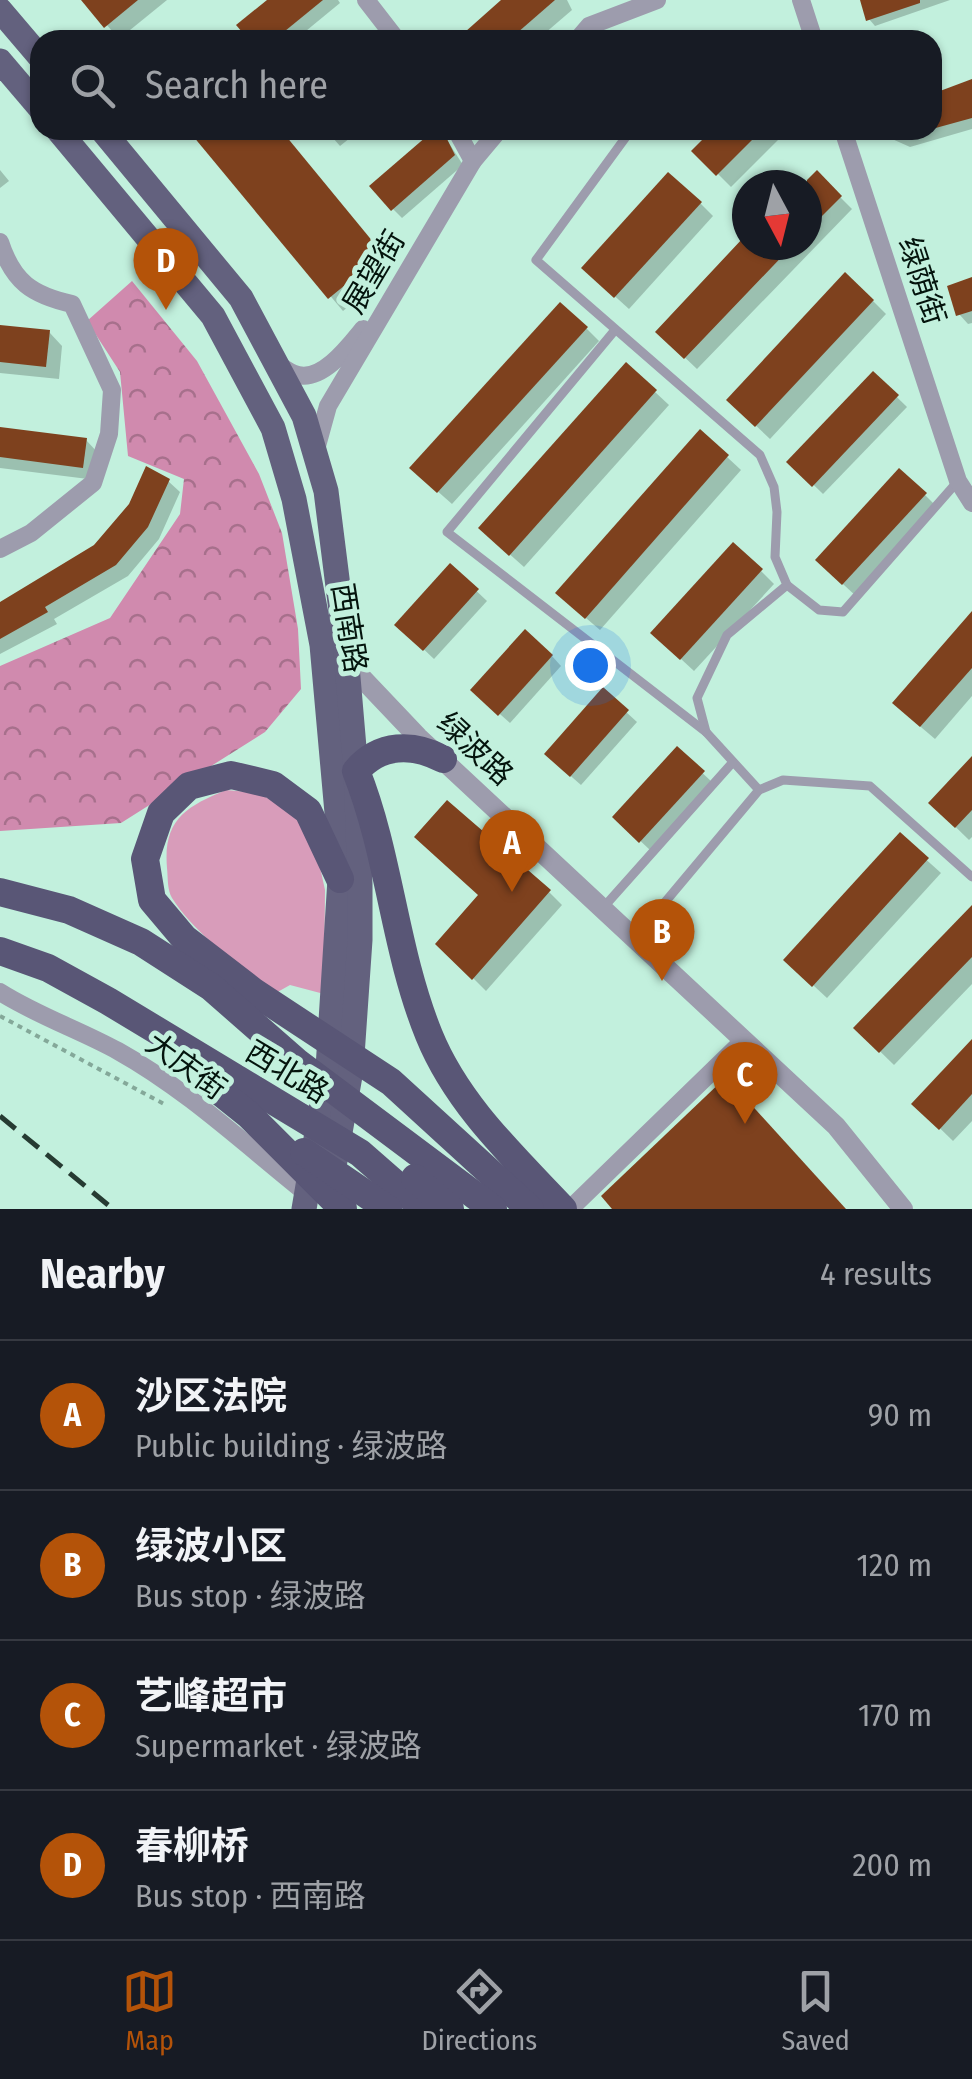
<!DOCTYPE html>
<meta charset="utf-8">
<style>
:root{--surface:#171b24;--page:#20242c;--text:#f1f3f6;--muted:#9ea1a6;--line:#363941;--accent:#b45309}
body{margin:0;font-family:"Fira Sans Condensed","Noto Sans SC",sans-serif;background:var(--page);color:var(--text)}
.compass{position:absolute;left:732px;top:170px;width:90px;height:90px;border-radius:50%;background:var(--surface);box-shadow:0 2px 8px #0004;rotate:173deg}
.you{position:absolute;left:590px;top:665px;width:35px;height:35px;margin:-25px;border:8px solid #fff;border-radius:50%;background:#1a73e8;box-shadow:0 0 0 15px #1a73e833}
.badge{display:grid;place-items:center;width:65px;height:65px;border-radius:50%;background:var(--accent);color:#fff;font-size:32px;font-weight:700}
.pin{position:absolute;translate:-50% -82px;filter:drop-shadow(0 2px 5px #0008)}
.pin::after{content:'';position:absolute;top:52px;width:35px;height:30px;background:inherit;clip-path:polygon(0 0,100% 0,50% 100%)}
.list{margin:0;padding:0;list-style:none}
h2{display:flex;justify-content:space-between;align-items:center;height:130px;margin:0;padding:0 40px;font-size:42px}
h2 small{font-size:32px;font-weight:400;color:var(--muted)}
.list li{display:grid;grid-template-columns:65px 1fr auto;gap:30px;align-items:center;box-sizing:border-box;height:150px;padding:0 40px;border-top:2px solid var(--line)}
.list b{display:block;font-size:38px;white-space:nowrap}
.list p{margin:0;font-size:32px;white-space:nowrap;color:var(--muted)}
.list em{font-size:32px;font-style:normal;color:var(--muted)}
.icon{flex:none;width:55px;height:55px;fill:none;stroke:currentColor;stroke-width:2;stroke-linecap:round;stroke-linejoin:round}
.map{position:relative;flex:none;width:972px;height:1209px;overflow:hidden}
.search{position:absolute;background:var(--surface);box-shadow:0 2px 8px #0004;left:30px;right:30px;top:30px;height:110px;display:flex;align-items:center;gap:25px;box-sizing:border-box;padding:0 35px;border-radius:30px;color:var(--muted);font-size:38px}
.sheet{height:730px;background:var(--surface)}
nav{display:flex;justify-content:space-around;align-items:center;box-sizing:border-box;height:140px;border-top:2px solid var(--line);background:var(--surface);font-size:28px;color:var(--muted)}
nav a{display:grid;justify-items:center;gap:5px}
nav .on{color:var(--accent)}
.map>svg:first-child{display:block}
</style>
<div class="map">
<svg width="972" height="1209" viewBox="0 0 972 1209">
<defs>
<pattern id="forest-crowns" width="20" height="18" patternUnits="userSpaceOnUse" patternTransform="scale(2.5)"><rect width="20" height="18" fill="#d08aae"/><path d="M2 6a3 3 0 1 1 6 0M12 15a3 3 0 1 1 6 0" fill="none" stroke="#a7708c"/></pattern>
</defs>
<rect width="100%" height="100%" fill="#c2f0dd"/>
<path fill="#d89cba" d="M226,790l33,3 32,19 22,23 12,55 -1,104 -34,-9 -16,9c-33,-29 -78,-58 -102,-96 -5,-8 -4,-21 -5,-30 -4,-48 18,-61 59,-78z"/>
<path fill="url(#forest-crowns)" d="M132,281l65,80 62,113 23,59 16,96 3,60 -36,43 -144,91 -121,8v-165l110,-48 70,-104 4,-35 -56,-23 -8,-84 -33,-51z"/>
<g fill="#0003">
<path d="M85,0h82l-48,39z"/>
<path d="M271,0h67l2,3 -45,37h-43z"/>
<path d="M505,0h62l5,10 -35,30h-78z"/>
<path d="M862,0h88l-75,26 -6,-7z"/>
<path d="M972,82v47l-62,18 -38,-17h60v-34z"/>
<path d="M191,130h89l114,139 -51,42z"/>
<path d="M326,130h34l-20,16z"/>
<path d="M716,130h72l-57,57 -36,-36z"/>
<path d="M447,140l16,25 -61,53 -9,-9z"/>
<path d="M0,170l9,11 -9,7z"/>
<path d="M817,174l35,35 -155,160 -39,-37 89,-89 60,2 -2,-60z"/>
<path d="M700,203l13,13 -84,93 -31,-28z"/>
<path d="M972,280v43l-4,1 -9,-10z"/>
<path d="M873,301l13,13 -116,125 -41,-39z"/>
<path d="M0,328l49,4 13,14 -3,33 -59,-6z"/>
<path d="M586,328l13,13 -147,163 -26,-23z"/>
<path d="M626,365l43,40 -145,162 -29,-26z"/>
<path d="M873,374l34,33 -84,87 -33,-32z"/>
<path d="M0,430l86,10 13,14 -3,26 -96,-12z"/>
<path d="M700,432l41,38 -141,160 -28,-24z"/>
<path d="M168,481l12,11 -21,47 -31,37 -74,43 3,5 -57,30v-49l96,-58z"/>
<path d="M925,495l13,13 -81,89 -26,-24z"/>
<path d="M450,566l37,35 -53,58 -37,-35z"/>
<path d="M761,571l13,13 -80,87 -27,-25z"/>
<path d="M972,615v81l-37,43 -27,-23z"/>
<path d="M552,656l9,10 -51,57 -27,-24z"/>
<path d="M603,691l34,31 -56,63 -24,-21z"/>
<path d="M678,750l35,33 -63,67 -35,-33z"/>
<path d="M972,759v78l-3,3 -38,-37z"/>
<path d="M900,836l41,37 -114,125 -27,-25z"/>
<path d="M549,892l13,13 -76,86 -47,-47z"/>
<path d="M972,908v76l-78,81 -38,-37z"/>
<path d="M972,1043v78l-19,20 -38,-37z"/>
</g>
<g fill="#7e411e">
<path d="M81,0h57l-34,28z"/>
<path d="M267,0h56l-49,40h-25l-13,-15z"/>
<path d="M501,0h54l-46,40h-53z"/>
<path d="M860,0h60v3l-54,18z"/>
<path d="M972,79v39l-40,11v-35z"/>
<path d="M188,130h93l102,124 -55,45z"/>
<path d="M434,130h6l5,5 10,20 -64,56 -22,-25z"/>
<path d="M712,130h50l-46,46 -25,-25z"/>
<path d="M817,170l25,26 -35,35v-51z"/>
<path d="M668,172l34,30 -88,96 -33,-30z"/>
<path d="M743,238l4,7h46l-109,114 -29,-27z"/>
<path d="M845,272l29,28 -119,127 -29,-27z"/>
<path d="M972,277v34l-16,5 -9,-30z"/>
<path d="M560,302l28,25 -151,166 -28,-25z"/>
<path d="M0,325l50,5 -4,37 -46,-5z"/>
<path d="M626,362l31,28 -148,166 -31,-28z"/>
<path d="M873,371l26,24 -87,92 -26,-25z"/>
<path d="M0,427l87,11 -4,30 -83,-11z"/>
<path d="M700,429l29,26 -144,164 -30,-26z"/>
<path d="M146,466l24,13 -22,48 -32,38 -71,42 3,5 -48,27v-37l94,-57 35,-41z"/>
<path d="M899,468l28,25 -85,92 -27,-25z"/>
<path d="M733,542l30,27 -83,91 -30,-27z"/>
<path d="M450,563l29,26 -56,62 -29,-26z"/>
<path d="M972,611v57l-52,59 -28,-24z"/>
<path d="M525,629l28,26 -55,61 -28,-26z"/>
<path d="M603,687l26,23 -59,67 -26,-23z"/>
<path d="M677,746l28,25 -66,72 -27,-26z"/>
<path d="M972,756v54l-17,18 -27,-25z"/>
<path d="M447,800l104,90 -79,90 -37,-36 43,-49 -64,-58z"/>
<path d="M900,832l29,26 -117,129 -29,-27z"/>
<path d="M972,905v52l-93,96 -26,-25z"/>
<path d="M972,1039v55l-33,36 -28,-26z"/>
<path d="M726,1077l120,132h-234l-11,-13z"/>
</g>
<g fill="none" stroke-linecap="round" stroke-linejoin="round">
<path stroke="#84a899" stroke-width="4" stroke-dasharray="5 5" stroke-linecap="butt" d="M0,1016l164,88"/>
<g stroke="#9d9cad" stroke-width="9">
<path d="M631,130l-95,130 224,195 14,32 3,25 -2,45 12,28 -60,50 -30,63 9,34"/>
<path d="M615,330l-168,202 259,200 53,58 -124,148"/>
<path d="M787,585l32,25 24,2 115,-131"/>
<path d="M759,790l24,-10 87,6 102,91"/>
<path d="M602,909l131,-147"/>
</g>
<g stroke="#9d9cad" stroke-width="18">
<path d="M366,0l31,40"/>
<path d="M801,0l13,40"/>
<path d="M577,40l12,-14 68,-26"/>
<path d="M456,130l17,31"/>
<path d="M843,130l115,351 14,22"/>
<path d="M0,242c13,40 32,53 72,62l40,86 -3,44 -16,49 -62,50 -31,16"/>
<path d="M276,363c6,4 15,11 22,12 25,6 51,-29 65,-46"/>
<path d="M315,453l13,-47 145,-245 26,-31"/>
<path d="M0,992c38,24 80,38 118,59 70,39 131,97 193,146"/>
<path d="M570,1209l172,-167"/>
</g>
<path stroke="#9d9cad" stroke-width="20" d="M347,668l15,10 56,59 418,389 67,83"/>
<g stroke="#63617e" stroke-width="25">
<path d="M0,10l40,47"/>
<path d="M0,61l40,47"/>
<path d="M58,130l155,186 60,112 21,71 28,146 16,179 2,55 -12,189 -24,141"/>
<path d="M102,130l139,168 63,118 22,75 19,151 11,129 4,113v56l-9,130 -21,119"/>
</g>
<g stroke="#595676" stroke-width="28">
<path d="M443,759c-30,-16 -63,-16 -87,12 34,85 38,178 73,264 28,69 84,121 134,174"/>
<path d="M340,879l-32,-68 -35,-26 -42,-10 -42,11 -28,27 -16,46 7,41 32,38 70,54 137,90 139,127"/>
<path d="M0,892l69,18 72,32 70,45 87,76 195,146"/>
<path d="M0,951l48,17 60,33 252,152 64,56"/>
<path d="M199,1075l50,40 94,94"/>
<path d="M304,1152l84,57"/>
<path d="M415,1178l35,31"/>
</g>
<path stroke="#263b32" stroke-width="5" stroke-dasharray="20 10" stroke-linecap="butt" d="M0,1116l113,93"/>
</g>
<g text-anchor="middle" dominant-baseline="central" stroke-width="10" stroke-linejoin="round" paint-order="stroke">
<g font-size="30" fill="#04140d" stroke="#c2f0dd">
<text transform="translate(374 272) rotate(-59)">展望街</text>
<text transform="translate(922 281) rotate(72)">绿荫街</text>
<text transform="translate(349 628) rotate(81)">西南路</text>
<text transform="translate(475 749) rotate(43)">绿波路</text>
<text transform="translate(186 1066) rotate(36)">大庆街</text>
<text transform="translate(287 1072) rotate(31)">西北路</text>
</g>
</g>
</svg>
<svg class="compass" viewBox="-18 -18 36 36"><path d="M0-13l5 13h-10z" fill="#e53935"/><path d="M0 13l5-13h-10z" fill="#9ea1a6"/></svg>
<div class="you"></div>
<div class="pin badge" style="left:512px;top:892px">A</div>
<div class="pin badge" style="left:662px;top:981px">B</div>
<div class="pin badge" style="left:745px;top:1124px">C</div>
<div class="pin badge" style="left:166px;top:310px">D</div>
<div class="search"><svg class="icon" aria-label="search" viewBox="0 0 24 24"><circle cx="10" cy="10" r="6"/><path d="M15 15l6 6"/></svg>Search here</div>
</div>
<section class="sheet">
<h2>Nearby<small>4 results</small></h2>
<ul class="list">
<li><span class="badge">A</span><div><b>沙区法院</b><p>Public building · 绿波路</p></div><em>90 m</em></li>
<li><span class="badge">B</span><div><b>绿波小区</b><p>Bus stop · 绿波路</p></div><em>120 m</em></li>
<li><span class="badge">C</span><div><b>艺峰超市</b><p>Supermarket · 绿波路</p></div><em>170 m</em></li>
<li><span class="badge">D</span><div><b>春柳桥</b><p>Bus stop · 西南路</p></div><em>200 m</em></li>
</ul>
</section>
<nav>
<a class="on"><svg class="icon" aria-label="map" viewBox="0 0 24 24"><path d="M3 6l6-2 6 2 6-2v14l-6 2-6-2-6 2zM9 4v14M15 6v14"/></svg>Map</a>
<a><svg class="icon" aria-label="directions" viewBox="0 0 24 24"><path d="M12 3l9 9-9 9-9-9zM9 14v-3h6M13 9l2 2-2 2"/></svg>Directions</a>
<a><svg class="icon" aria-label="saved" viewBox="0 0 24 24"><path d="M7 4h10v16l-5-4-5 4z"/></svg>Saved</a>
</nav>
